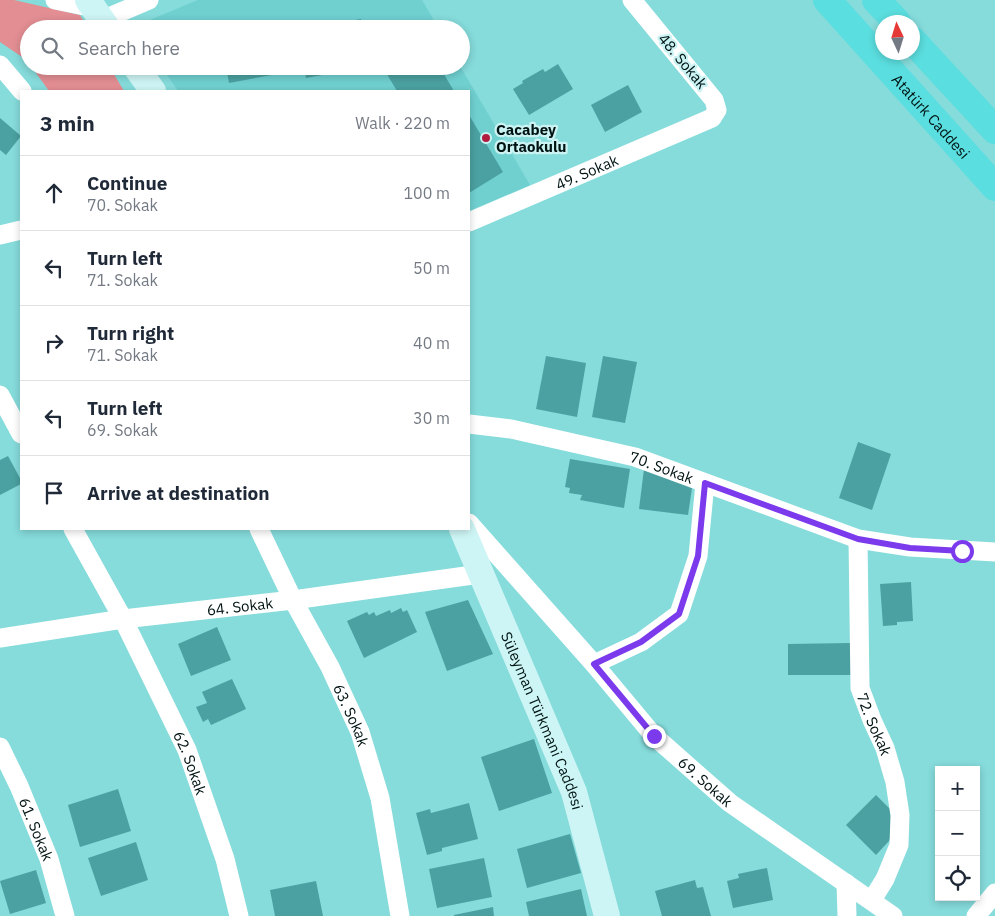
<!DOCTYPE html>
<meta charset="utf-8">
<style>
:root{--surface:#fff;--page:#f6f6f7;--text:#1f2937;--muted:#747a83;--line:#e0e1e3}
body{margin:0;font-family:"IBM Plex Sans",sans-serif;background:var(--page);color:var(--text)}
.controls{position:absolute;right:15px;bottom:15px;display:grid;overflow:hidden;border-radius:0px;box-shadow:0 2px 8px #0003}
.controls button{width:45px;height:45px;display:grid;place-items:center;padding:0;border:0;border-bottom:1px solid var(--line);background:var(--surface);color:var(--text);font:25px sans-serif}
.compass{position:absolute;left:875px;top:15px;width:45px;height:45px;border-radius:50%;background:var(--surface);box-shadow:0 2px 8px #0003;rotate:356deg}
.stop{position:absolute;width:15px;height:15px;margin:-11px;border:4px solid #7c3aed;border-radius:50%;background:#fff}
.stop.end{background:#7c3aed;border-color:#fff;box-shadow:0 1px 5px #0008}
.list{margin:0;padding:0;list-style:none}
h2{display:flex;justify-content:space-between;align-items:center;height:65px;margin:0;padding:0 20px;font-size:21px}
h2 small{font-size:16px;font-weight:400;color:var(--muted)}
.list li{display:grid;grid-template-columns:32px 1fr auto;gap:15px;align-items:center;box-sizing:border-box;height:75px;padding:0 20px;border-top:1px solid var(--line)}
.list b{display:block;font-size:19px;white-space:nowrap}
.list p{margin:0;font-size:16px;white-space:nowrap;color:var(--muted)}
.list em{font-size:16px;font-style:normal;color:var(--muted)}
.icon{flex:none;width:28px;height:28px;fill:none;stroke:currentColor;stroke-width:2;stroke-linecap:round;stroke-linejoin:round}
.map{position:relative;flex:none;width:995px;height:916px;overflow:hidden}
.search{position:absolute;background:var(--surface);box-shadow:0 2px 8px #0003;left:20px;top:20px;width:450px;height:55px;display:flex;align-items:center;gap:12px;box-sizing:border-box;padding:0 18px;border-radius:28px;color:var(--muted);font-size:19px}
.panel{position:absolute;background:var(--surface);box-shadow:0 2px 8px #0003;left:20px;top:90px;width:450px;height:440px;border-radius:0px}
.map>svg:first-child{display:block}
</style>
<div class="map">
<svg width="995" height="916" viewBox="0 0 995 916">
<rect width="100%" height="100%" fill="#86dbdb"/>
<g fill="#70d0d0">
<path d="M198,0h224l17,29h-304l-2,-2z"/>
<path d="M161,66h299l70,119 -61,26v-120h-291z"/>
</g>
<g fill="#e38e93">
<path d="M0,0h14l66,15 8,14h-59v35l-4,-5 -25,-17z"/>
<path d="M31,66h78l15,25h-75z"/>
</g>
<g fill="#4ba1a1">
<path d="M361,19l2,10h-51v-1z"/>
<path d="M308,22l1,7h-33v-1z"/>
<path d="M558,64l15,25 -44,26 -16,-26 10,-6 -1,-2 21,-12 2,3z"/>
<path d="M226,66h73v4l-70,13z"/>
<path d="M304,66h61l1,1 -60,11z"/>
<path d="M382,66h57l15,25h-57z"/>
<path d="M628,85l14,27 -37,20 -14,-27z"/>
<path d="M469,115l34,57 -34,21z"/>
<path d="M0,118l21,18 -15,19 -6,-5z"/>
<path d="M546,356l40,7 -9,54 -41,-8z"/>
<path d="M603,356l34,6 -12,61 -33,-6z"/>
<path d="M858,442l33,12 -19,56 -33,-12z"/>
<path d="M8,456l13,24v4l-21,11v-35z"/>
<path d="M570,459l60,10 -6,39 -44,-8 2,-5 -13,-2 1,-5 -5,-1z"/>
<path d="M644,469l22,5 26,14 -4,27 -49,-6z"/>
<path d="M911,582l2,39 -16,1v3l-14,1 -3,-42z"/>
<path d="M468,600l25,54 -46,17 -22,-59z"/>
<path d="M401,608l2,4 4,-2 10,22 -53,26 -17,-37 20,-9 2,3 5,-3 2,4 14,-6 1,3z"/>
<path d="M217,627l14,33 -40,16 -13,-32z"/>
<path d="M851,643v32h-63v-31z"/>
<path d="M232,679l14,30 -35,16 -3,-6 -5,3 -7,-15 11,-4 -5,-11z"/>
<path d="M534,739l18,54 -53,18 -18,-54z"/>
<path d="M118,789l13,42 -51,16 -12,-42z"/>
<path d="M876,795l15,15 5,15 -7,16 -13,14 -30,-30z"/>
<path d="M469,803l9,36 -36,9v3l-15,4 -11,-42 14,-4 1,4z"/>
<path d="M570,834l11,39 -54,15 -10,-39z"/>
<path d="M136,842l12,38 -47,16 -13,-38z"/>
<path d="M484,858l8,39 -55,11 -8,-39z"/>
<path d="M767,868l6,32 -40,8 -6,-27 12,-3 -1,-4z"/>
<path d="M36,870l10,33 -36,11 -10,-33z"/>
<path d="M695,880l2,8 6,-1 8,29h-49l-7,-25z"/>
<path d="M316,881l7,35h-48l-5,-26z"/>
<path d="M581,889l6,27h-58l-3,-14z"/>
<path d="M493,907l1,9h-40v-1z"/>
</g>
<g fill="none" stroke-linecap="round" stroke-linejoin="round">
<g stroke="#fff" stroke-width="19">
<path d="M55,0l39,8"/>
<path d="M102,20l47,-20"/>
<path d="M0,65l22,26"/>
<path id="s1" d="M469,222l243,-104 5,-8 -3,-10 -82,-100"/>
<path d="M0,235l21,-5"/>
<path d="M0,395l21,39"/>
<path id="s2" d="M469,424l42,5 124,28 223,82 52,8 85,5"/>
<path id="s3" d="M469,523l125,141 60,72 76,67 163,113"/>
<path id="s4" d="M73,529l50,90 64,131 38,109 14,57"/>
<path id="s5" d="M259,529l34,71 37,67 30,65 20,66 20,118"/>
<path id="s6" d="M858,539l2,149 12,32 13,28 10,34 5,33 -1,30 -14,34 -13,21"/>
<path id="s7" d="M0,638l123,-19 170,-19 187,-26"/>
<path d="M594,664l47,-22 38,-28 19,-58 7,-73"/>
<path id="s8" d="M0,747l19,39 30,73 16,57"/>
<path d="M846,883l1,33"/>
<path d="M976,916l19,-23"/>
</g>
<g stroke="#cef5f5" stroke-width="26">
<path d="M88,0l20,29"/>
<path d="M135,66l18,25"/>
<path id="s9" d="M462,529l112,263 33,124"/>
</g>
<g stroke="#5bdedf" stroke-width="28">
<path id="s10" d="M827,0l168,187"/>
<path d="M876,0l21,22"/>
<path d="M912,40l83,90"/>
</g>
</g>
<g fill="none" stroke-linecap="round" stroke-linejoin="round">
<path stroke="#7c3aed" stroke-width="6" d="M654,736l-60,-72 47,-22 38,-28 19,-58 7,-73 153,56 52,9 52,3"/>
</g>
<circle fill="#b01c3d" stroke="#cbf3f3" stroke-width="2" cx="486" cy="138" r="5"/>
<g text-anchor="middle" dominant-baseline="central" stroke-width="4.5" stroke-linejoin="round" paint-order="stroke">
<g font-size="15" fill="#001212" stroke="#cbf3f3">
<text transform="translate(683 61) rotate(50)">48. Sokak</text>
<text stroke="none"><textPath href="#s10" startOffset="156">Atatürk Caddesi</textPath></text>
<text stroke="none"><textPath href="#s1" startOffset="128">49. Sokak</textPath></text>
<text stroke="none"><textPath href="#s2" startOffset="198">70. Sokak</textPath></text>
<text stroke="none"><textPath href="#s7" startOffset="242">64. Sokak</textPath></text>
<text stroke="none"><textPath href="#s5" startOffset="208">63. Sokak</textPath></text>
<text stroke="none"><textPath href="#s9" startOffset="208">Süleyman Türkmani Caddesi</textPath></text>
<text stroke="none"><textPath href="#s6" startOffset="188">72. Sokak</textPath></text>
<text stroke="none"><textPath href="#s4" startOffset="262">62. Sokak</textPath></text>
<text stroke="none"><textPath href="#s3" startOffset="351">69. Sokak</textPath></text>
<text stroke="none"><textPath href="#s8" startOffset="90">61. Sokak</textPath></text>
</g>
<g font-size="15" font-weight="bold" fill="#001212" stroke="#cbf3f3" text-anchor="start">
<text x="496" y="129">Cacabey<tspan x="496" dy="17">Ortaokulu</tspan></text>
</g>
</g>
</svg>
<div class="controls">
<button>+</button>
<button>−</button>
<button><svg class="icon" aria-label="locate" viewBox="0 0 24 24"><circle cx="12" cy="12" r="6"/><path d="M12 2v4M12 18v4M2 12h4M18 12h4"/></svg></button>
</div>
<svg class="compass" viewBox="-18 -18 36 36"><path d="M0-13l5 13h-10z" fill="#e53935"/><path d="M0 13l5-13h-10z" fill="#747a83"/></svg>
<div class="stop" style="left:962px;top:551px"></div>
<div class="stop end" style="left:654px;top:736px"></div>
<div class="search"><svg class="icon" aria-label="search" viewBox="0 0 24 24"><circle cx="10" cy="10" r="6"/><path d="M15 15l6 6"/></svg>Search here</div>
<section class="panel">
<h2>3 min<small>Walk · 220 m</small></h2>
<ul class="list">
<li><svg class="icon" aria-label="ahead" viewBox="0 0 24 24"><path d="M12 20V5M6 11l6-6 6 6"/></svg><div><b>Continue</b><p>70. Sokak</p></div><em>100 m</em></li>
<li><svg class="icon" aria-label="left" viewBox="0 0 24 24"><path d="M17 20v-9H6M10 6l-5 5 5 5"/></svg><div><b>Turn left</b><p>71. Sokak</p></div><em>50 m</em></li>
<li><svg class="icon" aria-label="right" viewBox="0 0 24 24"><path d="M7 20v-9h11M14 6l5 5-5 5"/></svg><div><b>Turn right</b><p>71. Sokak</p></div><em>40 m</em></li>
<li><svg class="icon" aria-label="left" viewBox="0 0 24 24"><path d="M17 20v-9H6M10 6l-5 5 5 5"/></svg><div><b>Turn left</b><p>69. Sokak</p></div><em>30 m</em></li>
<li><svg class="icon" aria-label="arrive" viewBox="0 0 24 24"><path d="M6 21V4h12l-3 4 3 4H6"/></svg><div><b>Arrive at destination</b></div></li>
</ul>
</section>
</div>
